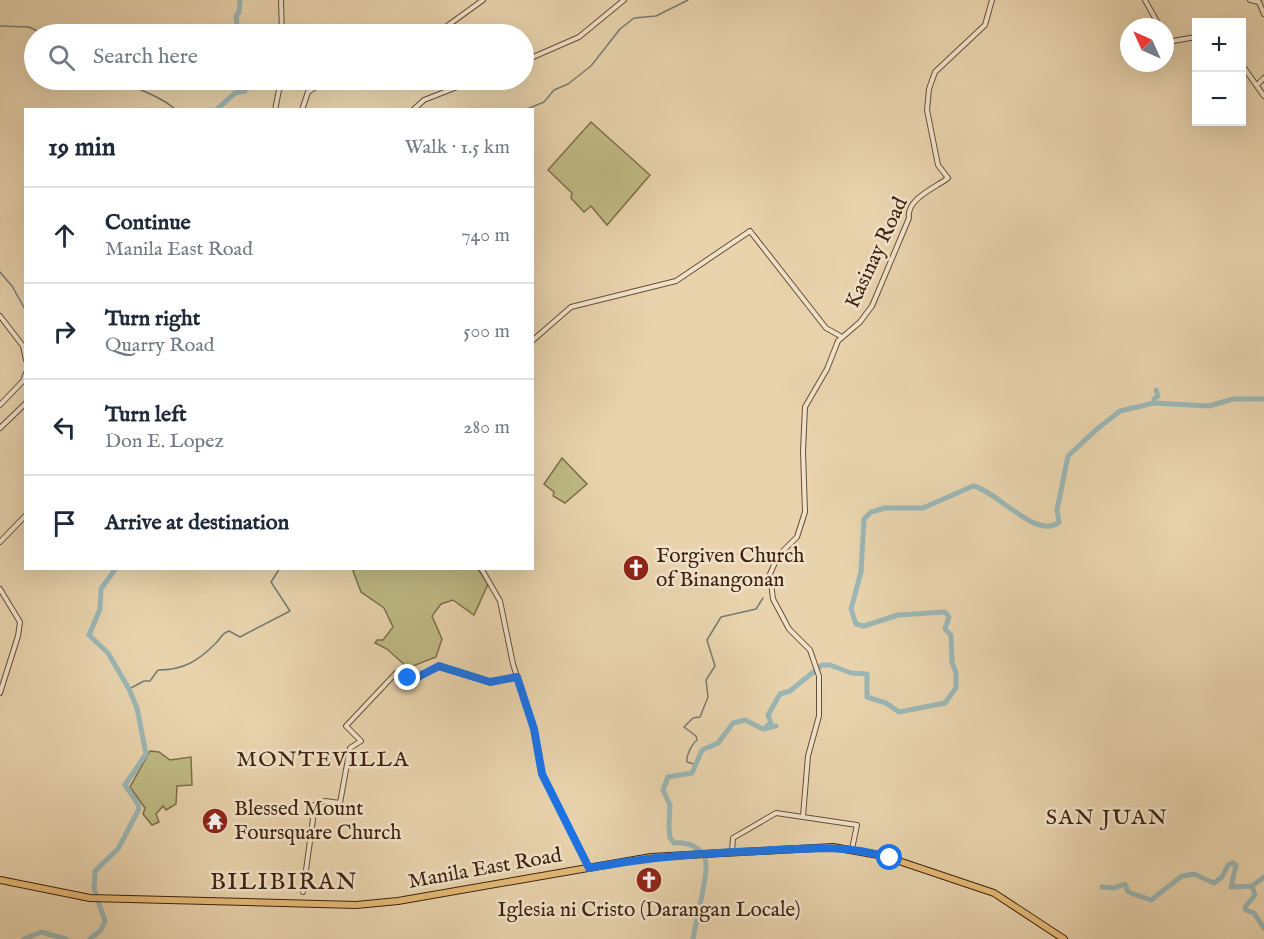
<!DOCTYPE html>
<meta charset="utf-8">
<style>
:root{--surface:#fff;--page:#f6f6f7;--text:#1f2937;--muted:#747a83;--line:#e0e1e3}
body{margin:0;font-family:"IM FELL English",serif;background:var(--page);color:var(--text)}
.controls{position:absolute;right:18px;top:18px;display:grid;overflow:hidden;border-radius:0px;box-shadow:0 6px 24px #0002}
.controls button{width:54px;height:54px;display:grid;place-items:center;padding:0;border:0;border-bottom:2px solid var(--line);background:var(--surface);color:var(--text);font:30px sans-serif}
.compass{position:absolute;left:1120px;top:18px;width:54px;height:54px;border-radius:50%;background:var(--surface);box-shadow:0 6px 24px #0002;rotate:315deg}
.stop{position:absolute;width:18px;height:18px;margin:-14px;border:4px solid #1a73e8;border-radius:50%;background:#fff}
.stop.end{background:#1a73e8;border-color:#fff;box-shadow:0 2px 6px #0008}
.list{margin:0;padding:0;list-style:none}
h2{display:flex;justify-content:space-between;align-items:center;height:78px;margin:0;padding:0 24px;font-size:26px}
h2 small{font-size:20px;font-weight:400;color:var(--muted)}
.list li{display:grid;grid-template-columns:39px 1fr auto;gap:18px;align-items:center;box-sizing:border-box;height:96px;padding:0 24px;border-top:2px solid var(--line)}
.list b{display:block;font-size:22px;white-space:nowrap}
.list p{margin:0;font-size:20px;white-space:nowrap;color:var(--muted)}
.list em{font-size:20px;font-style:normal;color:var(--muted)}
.icon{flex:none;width:33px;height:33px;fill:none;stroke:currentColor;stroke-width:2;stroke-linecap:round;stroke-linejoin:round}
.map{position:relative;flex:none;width:1264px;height:939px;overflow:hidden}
.search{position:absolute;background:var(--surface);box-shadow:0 6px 24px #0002;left:24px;top:24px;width:510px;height:66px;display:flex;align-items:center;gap:15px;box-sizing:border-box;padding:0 21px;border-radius:33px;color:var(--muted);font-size:22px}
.panel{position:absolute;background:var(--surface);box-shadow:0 6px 24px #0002;left:24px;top:108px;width:510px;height:462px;border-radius:0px}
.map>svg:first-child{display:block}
</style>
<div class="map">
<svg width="1264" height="939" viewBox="0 0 1264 939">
<rect width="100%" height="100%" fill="#e8d3ad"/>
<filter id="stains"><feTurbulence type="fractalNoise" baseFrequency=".00333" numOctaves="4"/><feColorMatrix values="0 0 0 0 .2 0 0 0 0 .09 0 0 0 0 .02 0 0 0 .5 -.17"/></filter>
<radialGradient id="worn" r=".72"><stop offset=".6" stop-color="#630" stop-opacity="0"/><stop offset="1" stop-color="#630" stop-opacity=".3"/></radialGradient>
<g fill="#beba84" stroke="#7e6e4a" stroke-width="1.5">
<path d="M591,122l59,53 -43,50 -16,-19 -7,6 -13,-14 1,-5 -24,-23z"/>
<path d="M562,458l25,26 -22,19 -12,-7 1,-4 -10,-8z"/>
<path d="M355,569h123l10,15 -14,31 -21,-15 -12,4 -9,12 10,23 -6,18 -28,11 -21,-19 -12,-6 2,-3h6l10,-13 -9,-19 -23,-16 -8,-21z"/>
<path d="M150,751l9,1 11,8 21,-3 1,28 -15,1 -1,18 -10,6 -3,-4 -7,8 3,8 -7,3 -9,-11 2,-6 -15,-21z"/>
</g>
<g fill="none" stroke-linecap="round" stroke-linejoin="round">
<g stroke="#767b72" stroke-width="1.5">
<path d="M0,26l29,1 14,7"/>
<path d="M120,80c18,10 41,16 56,30"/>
<path d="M525,110l19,-8 10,-12 14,-6 23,-18 29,-37 14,-11 22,-2 32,-16"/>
<path d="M0,272l12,14 14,25"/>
<path d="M300,568h10"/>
<path d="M129,689l15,-8h6l8,-11c26,0 40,-9 58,-27 5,-5 6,-10 13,-12l11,6 50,-26 -19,-29 9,-14"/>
<path d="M694,764l-7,-2c-1,-7 5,-18 10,-22l-1,-4 -12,-9 9,-9 7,-1 8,-20 -2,-17 9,-14 -8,-26 14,-23 35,-8 7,-11"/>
</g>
<g stroke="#9bb6b4" stroke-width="5">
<path d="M238,34l-2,-18 3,-4 1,-12"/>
<path d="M216,110l19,-17 10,-2 3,-11"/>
<path d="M1154,403l55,3 24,-7h31"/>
<path d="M766,727l5,-4 -3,-8 12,-21 10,-3 32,-26h8l21,8 16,1v23l19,6 13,9 46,-9 11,-15v-15l-4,-11 -1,-27 -6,-6 4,-12 -4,-5 -47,3 -34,11 -8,-2 -5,-15 10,-37 3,-53 7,-7 14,-4h38l50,-22c23,4 64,55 86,36l-2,-12 11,-54 29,-27 23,-18 34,-8v-4l4,-3 -2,-6"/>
<path d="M1252,886l3,9 -10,12 1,3 8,3 10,15"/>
<path d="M1102,887l12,1 11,-4 3,8 23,8 31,-24 12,-2 20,9 8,-6 6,-12 5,-2 3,2 -5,22 21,-1 12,-9"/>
<path d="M24,939l17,-7 25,7"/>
<path d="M90,939l11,-9 4,-9 -11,-32 1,-18 23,-22 21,-40 -1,-5 -13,-19 21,-31 -9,-46 -8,-19 -21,-36 -19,-18 11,-26 1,-20 15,-21"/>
<path d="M693,939c3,-20 14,-57 13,-76 -1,-16 -19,-21 -32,-20l-4,-5 -1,-11 1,-22 -7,-15 5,-13 24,-4 10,-23 16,-7 15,-20 12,-3 18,9 13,-3"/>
</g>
<defs>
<g id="minor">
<path d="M281,0l1,34"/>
<path d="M1145,0l15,27"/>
<path d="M1250,0l9,2 5,12"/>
<path d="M436,34l47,-34"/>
<path d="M1165,35l2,4 6,2 23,-4"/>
<path d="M524,61l55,-24 45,-37"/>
<path d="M1242,65l22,31"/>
<path d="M1257,85l7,-7"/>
<path d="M275,110l6,-30"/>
<path d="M302,110l6,-18 18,-12"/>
<path d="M413,110l11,-10 51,-20"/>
<path d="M0,316l23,30 3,14"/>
<path d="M532,341l39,-34 105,-26 74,-50 76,97 16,9"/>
<path d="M0,405l23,-24 3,-8"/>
<path d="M0,428l26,-25"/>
<path d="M0,542l26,-27"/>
<path d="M481,568l19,33 13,63 21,65 8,45 47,94"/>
<path d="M0,589l20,33 -2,14 -18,57"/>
<path d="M803,816l5,-60 11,-40v-40l-9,-26 -21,-21 -16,-30 -3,-25 8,-18 19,-19 8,-25 -2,-61 2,-44 22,-38 11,-28 22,-19 12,-16 37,-88c-3,-19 26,-30 39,-40l-10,-13 -11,-55 2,-21 6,-17 50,-47 7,-25"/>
<path d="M732,852l1,-14 43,-25 81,12 -5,24"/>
<path d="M303,892l10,-73 -4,-12 16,-6 15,2 10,-55 11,-7 -15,-15 50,-53 15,6 28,-12 51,15 27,-5"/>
</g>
<path id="major" d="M0,880l90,18 266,7 42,-4 253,-44 182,-10 51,9 110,37 70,46"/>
</defs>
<use href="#minor" stroke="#684e36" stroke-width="6"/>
<use href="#major" stroke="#3e220f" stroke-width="8"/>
<use href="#minor" stroke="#f0e2ca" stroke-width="4"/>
<use href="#major" stroke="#e4ba76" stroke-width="6"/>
</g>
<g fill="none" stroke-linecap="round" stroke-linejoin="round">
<path stroke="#1a73e8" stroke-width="8" d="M408,678h8l23,-12 51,16 27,-5 17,52 8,45 47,94c49,-9 97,-14 146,-16 53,-1 104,-11 155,6"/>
</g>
<defs>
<symbol id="church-disc" viewBox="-11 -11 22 22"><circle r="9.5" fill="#8f2418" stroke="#f0e2ca"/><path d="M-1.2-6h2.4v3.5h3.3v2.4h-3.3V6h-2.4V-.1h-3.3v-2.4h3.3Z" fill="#fff"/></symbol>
<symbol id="temple-disc" viewBox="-11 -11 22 22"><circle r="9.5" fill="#8f2418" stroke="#f0e2ca"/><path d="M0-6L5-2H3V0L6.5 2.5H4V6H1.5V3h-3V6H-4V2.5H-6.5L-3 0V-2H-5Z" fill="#fff"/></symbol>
</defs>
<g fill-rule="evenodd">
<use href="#church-disc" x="621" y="553" width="30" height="30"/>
<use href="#temple-disc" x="200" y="806" width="30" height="30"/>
<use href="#church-disc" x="634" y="865" width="30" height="30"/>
</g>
<g text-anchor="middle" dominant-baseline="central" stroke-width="5" stroke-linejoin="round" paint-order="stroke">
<g font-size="21" fill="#3e220f" stroke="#f0e2ca">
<text transform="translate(877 253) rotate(-65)">Kasinay Road</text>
<text transform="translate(485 869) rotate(-10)">Manila East Road</text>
</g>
<g font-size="21" fill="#3e220f" stroke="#f0e2ca" text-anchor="start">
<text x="656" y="556">Forgiven Church<tspan x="656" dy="24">of Binangonan</tspan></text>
<text x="234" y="809">Blessed Mount<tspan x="234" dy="24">Foursquare Church</tspan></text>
<text x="649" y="910" text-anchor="middle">Iglesia ni Cristo (Darangan Locale)</text>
</g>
<g font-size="22" letter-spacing="1.5" fill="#3e220f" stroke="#f0e2ca">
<text x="323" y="760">MONTEVILLA</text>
<text x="1107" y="818">SAN JUAN</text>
</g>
<g font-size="24" letter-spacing="1.5" fill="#3e220f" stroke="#f0e2ca">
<text x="284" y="882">BILIBIRAN</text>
</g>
</g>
<rect width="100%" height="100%" filter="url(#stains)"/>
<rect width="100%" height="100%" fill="url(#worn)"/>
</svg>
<div class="controls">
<button>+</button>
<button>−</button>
</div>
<svg class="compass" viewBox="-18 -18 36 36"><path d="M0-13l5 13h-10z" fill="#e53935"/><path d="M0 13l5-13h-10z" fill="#747a83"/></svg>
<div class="stop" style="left:890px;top:858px"></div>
<div class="stop end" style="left:408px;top:678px"></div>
<div class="search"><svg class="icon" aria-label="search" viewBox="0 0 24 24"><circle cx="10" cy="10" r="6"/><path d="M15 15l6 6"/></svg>Search here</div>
<section class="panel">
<h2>19 min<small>Walk · 1.5 km</small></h2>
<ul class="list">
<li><svg class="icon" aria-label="ahead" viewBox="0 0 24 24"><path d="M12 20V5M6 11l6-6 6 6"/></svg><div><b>Continue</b><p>Manila East Road</p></div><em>740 m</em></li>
<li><svg class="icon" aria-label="right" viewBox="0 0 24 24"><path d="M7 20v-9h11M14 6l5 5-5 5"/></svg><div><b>Turn right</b><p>Quarry Road</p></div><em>500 m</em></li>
<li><svg class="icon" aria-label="left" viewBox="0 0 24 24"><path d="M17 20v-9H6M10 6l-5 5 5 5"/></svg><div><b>Turn left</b><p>Don E. Lopez</p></div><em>280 m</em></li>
<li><svg class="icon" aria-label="arrive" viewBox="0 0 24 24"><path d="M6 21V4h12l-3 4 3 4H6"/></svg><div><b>Arrive at destination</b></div></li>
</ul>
</section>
</div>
